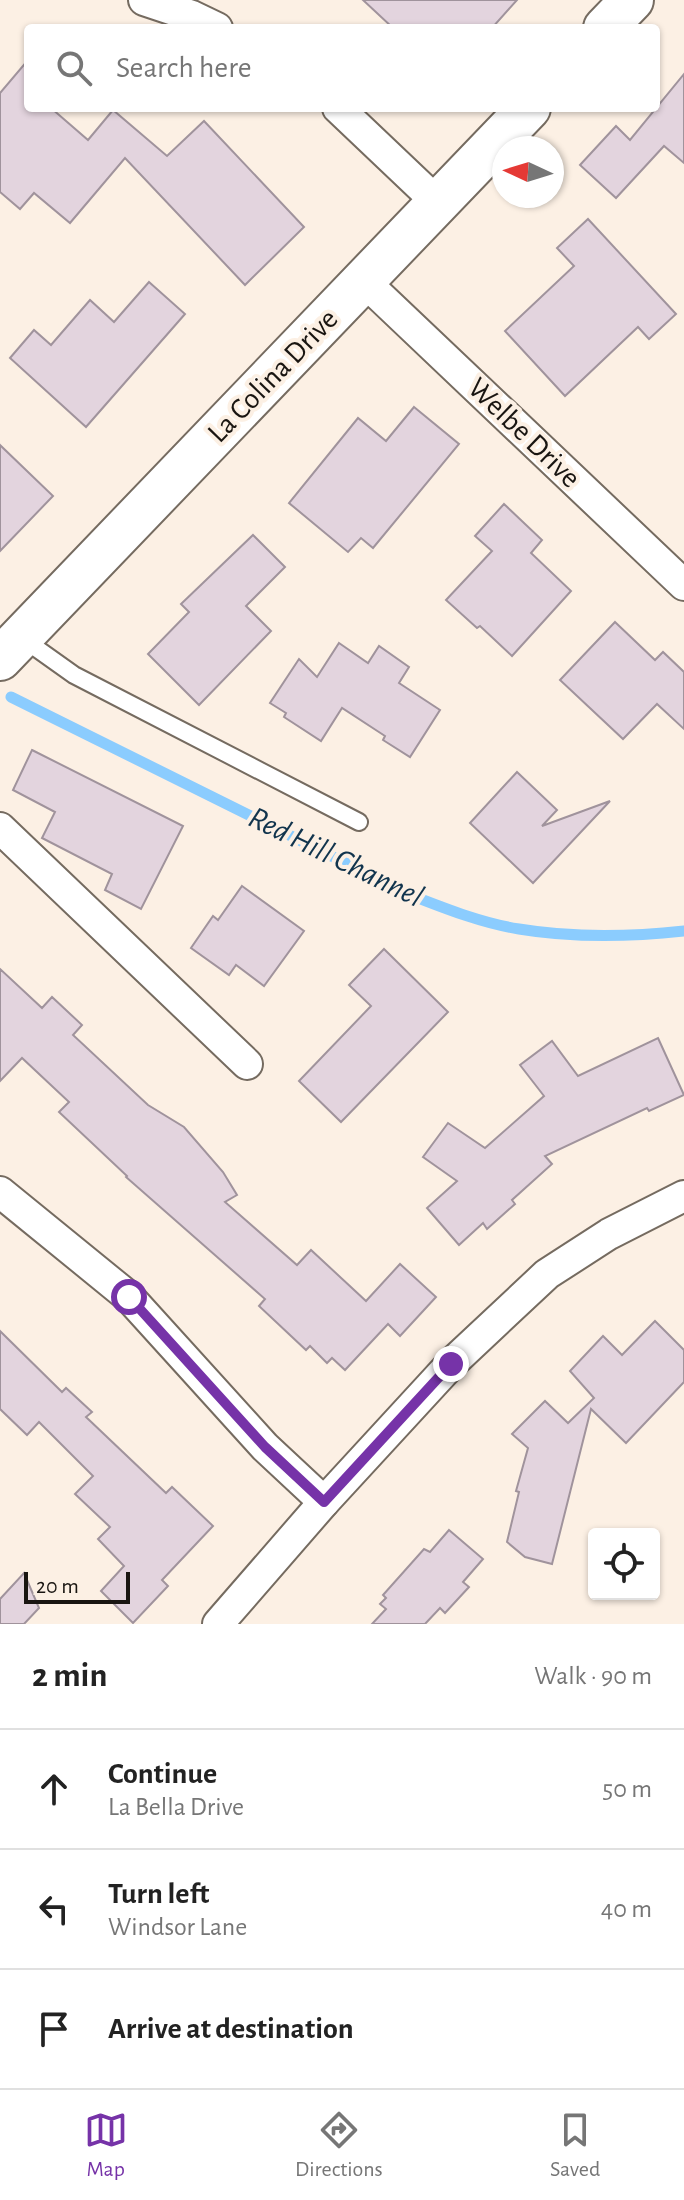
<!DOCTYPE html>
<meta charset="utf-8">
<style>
:root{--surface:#fff;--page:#f6f6f6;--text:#222;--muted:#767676;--line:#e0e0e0;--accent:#7633a8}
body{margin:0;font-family:"Alegreya Sans",sans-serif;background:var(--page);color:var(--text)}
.controls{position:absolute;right:24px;bottom:24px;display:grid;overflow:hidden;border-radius:8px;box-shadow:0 2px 6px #0004}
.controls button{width:72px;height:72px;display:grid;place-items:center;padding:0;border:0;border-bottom:2px solid var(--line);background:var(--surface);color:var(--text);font:40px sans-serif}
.compass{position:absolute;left:492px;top:136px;width:72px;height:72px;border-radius:50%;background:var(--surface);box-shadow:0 2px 6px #0004;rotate:274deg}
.scale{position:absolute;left:24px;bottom:20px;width:106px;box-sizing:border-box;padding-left:8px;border:4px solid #191511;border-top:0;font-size:22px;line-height:28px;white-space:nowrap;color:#191511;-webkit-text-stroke:6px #fcf0e4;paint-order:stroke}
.stop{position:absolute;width:24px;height:24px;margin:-18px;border:6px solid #7633a8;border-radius:50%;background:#fff}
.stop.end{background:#7633a8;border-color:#fff;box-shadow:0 2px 8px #0008}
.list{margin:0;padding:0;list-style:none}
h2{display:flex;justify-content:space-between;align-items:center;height:104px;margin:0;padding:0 32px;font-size:34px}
h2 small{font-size:26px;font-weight:400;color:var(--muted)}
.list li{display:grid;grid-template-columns:52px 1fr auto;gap:24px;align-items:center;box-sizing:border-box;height:120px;padding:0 32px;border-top:2px solid var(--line)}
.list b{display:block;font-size:30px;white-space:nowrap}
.list p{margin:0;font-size:26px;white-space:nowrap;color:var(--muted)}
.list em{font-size:26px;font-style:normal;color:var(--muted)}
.icon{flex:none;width:44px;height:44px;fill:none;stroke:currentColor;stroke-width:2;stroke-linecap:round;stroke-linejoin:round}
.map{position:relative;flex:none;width:684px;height:1624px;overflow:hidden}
.search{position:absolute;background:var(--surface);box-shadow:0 2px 6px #0004;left:24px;right:24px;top:24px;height:88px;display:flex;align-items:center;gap:20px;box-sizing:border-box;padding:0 28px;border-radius:8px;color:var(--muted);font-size:30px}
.sheet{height:464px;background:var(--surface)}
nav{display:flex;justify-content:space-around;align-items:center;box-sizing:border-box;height:112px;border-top:2px solid var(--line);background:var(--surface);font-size:22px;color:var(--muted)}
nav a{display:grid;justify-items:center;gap:4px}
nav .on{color:var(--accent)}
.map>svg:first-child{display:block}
</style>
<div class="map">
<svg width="684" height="1624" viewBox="0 0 684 1624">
<rect width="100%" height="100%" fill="#fcf0e4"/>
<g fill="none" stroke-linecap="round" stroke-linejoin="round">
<path stroke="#8bccfe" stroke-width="11" d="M11,697l397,197c36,14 73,29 111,35 54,9 110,8 165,2"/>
</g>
<g fill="#e3d4de" stroke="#a0939c" stroke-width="2">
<path d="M363,0h154l-25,28h-99z"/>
<path d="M28,60v48h23l37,32 25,-30 54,46 37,-35 100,106 -59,58 -120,-127 -55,65 -36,-30 -14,16 -20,-17v-99z"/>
<path d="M684,74v89l-20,-17 -48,52 -36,-33 36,-39 14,14z"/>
<path d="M588,219l88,95 -27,25 -11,-12 -73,69 -60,-65 69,-65 -17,-18z"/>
<path d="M149,282l36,32 -99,113 -76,-69 24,-28 17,15 39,-45 24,22z"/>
<path d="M414,407l45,37 -86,104 -12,-10 -13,14 -59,-49 69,-85 28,23z"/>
<path d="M0,445l53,51 -53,55z"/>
<path d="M504,504l38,36 -11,13 40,38 -59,65 -32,-30 -3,2 -31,-28 46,-49 -17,-15z"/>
<path d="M253,535l32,32 -39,39 25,25 -72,74 -51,-51 41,-42 -8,-8z"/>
<path d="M615,622l40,38 8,-8 21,20v57l-27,-25 -34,35 -63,-59z"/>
<path d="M339,643l29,20 11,-17 30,21 -10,16 41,27 -30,47 -27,-17 2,-4 -43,-28 -21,33 -37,-24 2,-4 -16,-10 29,-44 18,18z"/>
<path d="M32,750l151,76 -42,83 -36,-19 7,-16 -70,-36 13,-26 -42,-22z"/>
<path d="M517,772l40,38 -15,16 68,-25 -77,82 -63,-60z"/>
<path d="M242,886l62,45 -40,55 -28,-21 -7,10 -38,-27 22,-32 5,4z"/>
<path d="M384,949l64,63 -107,110 -42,-41 72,-75 -22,-21z"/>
<path d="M0,969l42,39 10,-11 30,28 -9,10 75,70 36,22 39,45 14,23 -12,7 72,63 14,-15 55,51 34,-37 36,33 -36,39 -12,-12 -43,46 -13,-12 -5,5 -17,-17 -4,4 -47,-44 6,-7 -139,-122 1,-1 -68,-64 10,-10 -47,-44 -22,23z"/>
<path d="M658,1038l26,57 -35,16 -2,-3 -102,48 7,8 -40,36 3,4 -28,25 -4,-6 -24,22 -32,-37 30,-27 -34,-24 25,-34 37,25 59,-52 -24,-31 32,-24 26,35z"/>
<path d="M655,1321l29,29v32l-58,61 -35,-34 -39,155 -27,-7 -18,-15 12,-50 -3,-1 12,-43 -16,-14 33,-33 23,22 26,-25 -24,-27 33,-35 19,19z"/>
<path d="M0,1331l62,61 4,-4 26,24 -6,5 80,76 6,-6 41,39 -51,54 6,6 -35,37 -32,-32 23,-25 -26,-27 12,-12 -35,-33 18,-18 -54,-54 -12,13 -27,-26z"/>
<path d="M449,1530l34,29 -20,23 6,5 -24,26 -5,-5 -15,16h-53l14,-15 -6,-5 6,-6 -3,-3 41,-46 6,3z"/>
<path d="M24,1573l15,35 -15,16h-24v-25z"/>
</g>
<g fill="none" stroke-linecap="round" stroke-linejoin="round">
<defs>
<path id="lane" d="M22,638l52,37 285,147"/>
<g id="street">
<path d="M144,0l48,16 25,12"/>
<path d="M338,108l100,95"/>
<path d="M364,281l320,304"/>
<path d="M0,828l247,236"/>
<path d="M0,1192l129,105 136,150 59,55"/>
<path d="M218,1624l106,-122 127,-138 96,-90 62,-40 75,-38"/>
</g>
<g id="secondary">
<path d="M605,28l27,-28"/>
<path d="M0,659l529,-551"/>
</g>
</defs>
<use href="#lane" stroke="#756b60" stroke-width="20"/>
<use href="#street" stroke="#756b60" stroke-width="34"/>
<use href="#secondary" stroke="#756b60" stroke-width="46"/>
<use href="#lane" stroke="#fff" stroke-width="16"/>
<use href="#street" stroke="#fff" stroke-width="30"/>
<use href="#secondary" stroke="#fff" stroke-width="42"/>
</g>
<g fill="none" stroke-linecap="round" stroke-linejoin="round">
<path stroke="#7633a8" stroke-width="10" d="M129,1297l136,150 59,55 127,-138"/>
</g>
<g text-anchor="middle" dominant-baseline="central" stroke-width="8" stroke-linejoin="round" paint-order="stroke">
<g font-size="30" fill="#191511" stroke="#fcf0e4">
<text transform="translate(273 376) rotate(-46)">La Colina Drive</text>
<text transform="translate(524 433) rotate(44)">Welbe Drive</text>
</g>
<g font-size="32" font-style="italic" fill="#11344d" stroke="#fcf0e4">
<text transform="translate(336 857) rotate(26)">Red Hill Channel</text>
</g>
</g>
</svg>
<div class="controls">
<button><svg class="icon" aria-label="locate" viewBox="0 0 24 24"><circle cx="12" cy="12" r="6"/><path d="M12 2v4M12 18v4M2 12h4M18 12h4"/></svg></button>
</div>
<svg class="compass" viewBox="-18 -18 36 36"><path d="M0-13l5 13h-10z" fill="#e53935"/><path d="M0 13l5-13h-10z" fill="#767676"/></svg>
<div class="scale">20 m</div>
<div class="stop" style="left:129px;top:1297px"></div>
<div class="stop end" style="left:451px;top:1364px"></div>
<div class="search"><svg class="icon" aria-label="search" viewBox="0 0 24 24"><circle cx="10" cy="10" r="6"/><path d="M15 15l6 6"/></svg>Search here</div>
</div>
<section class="sheet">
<h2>2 min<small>Walk · 90 m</small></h2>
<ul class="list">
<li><svg class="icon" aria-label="ahead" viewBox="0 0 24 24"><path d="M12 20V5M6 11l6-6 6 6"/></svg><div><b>Continue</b><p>La Bella Drive</p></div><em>50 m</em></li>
<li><svg class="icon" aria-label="left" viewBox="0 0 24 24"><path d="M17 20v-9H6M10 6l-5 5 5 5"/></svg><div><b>Turn left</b><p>Windsor Lane</p></div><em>40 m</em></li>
<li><svg class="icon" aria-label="arrive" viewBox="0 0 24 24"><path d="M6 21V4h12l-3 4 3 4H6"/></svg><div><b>Arrive at destination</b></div></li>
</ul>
</section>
<nav>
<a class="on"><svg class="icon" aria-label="map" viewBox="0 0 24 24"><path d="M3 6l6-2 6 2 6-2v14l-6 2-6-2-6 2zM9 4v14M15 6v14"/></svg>Map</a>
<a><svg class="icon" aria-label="directions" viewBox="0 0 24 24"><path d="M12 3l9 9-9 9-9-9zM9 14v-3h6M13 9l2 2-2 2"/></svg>Directions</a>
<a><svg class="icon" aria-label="saved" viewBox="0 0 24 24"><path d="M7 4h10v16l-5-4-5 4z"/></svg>Saved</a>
</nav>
